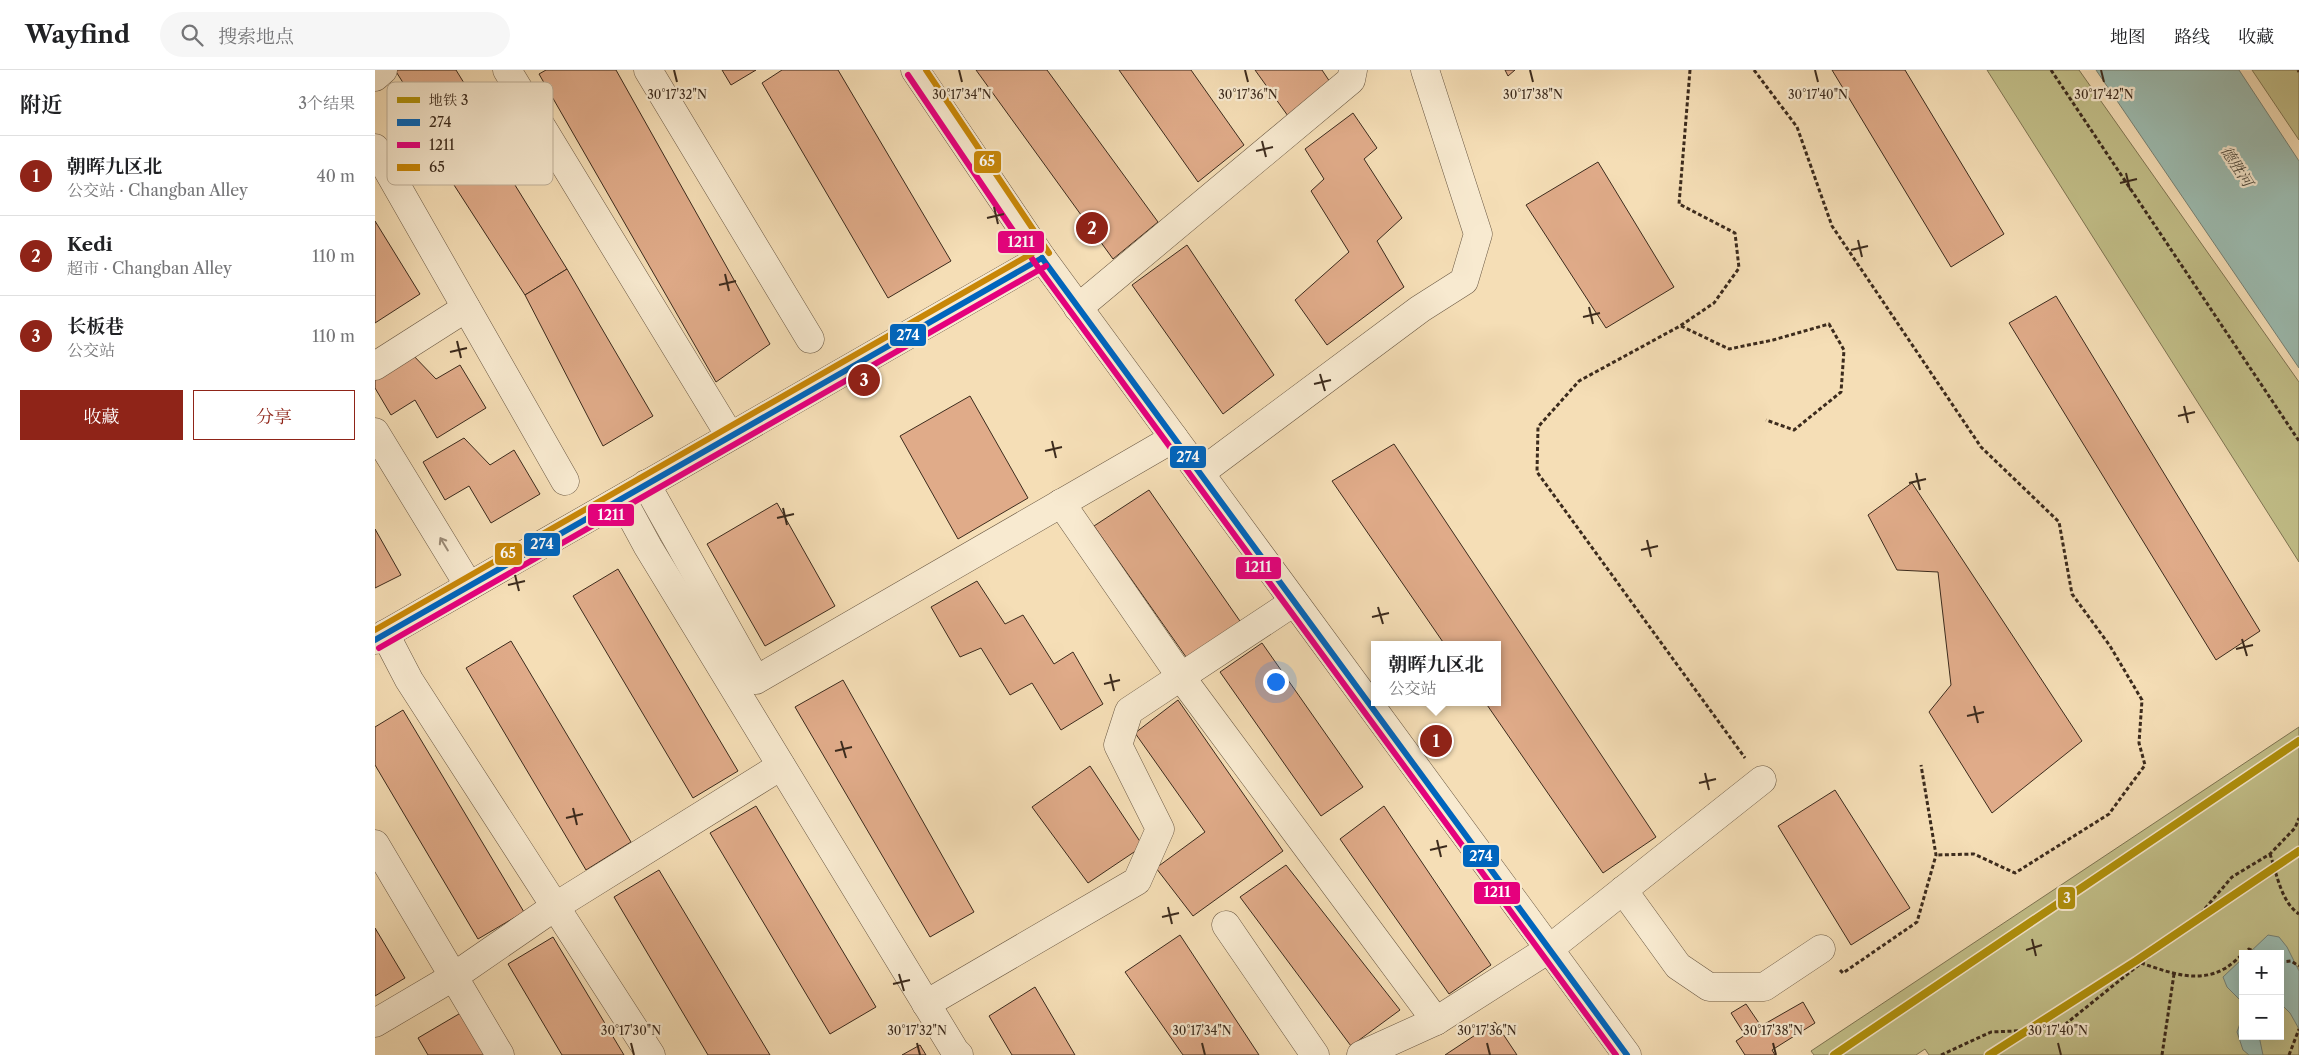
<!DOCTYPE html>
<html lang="zh">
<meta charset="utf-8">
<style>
:root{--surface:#fff;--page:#f6f6f6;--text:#202124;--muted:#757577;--line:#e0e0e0;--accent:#8f2418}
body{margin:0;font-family:"Libre Caslon Text","Noto Serif SC",serif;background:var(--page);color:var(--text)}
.controls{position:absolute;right:15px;bottom:15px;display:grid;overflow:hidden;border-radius:0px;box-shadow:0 5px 20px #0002}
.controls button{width:45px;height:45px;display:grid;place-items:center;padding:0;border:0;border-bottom:1px solid var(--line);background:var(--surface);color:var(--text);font:25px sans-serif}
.you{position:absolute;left:900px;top:611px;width:18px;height:18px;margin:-12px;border:4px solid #fff;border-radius:50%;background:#1a73e8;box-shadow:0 0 0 8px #1a73e833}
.badge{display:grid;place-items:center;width:32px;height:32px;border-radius:50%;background:var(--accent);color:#fff;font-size:16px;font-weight:700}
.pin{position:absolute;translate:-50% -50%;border:2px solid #fff;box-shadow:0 1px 5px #0006}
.popup{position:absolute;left:996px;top:571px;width:130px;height:65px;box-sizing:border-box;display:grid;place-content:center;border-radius:0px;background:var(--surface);filter:drop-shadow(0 1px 4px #0005);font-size:16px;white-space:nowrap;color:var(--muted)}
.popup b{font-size:19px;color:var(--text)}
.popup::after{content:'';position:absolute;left:50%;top:100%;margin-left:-10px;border:10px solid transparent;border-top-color:var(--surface)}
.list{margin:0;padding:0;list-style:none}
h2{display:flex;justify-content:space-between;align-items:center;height:65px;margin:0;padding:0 20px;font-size:21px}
h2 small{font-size:16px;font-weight:400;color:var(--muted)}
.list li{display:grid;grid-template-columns:32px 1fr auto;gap:15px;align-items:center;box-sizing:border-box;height:80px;padding:0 20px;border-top:1px solid var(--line)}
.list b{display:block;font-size:19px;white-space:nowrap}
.list p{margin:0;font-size:16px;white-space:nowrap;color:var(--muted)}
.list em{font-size:16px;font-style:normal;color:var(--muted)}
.actions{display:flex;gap:10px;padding:15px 20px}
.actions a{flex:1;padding:11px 0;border:1px solid var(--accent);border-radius:0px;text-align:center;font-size:18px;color:var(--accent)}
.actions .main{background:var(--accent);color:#fff}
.icon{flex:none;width:28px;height:28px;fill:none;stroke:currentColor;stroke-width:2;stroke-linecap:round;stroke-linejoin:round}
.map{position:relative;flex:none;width:1924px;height:985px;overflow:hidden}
header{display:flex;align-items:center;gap:30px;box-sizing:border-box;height:70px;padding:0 25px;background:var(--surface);border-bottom:1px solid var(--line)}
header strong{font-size:24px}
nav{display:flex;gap:28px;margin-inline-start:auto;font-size:18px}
.search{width:350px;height:45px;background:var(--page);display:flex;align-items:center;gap:12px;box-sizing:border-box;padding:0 18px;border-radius:28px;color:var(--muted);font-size:19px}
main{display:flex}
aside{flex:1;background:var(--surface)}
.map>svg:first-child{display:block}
</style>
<header>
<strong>Wayfind</strong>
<div class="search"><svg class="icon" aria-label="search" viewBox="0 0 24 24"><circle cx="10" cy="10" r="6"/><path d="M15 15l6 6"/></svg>搜索地点</div>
<nav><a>地图</a><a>路线</a><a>收藏</a></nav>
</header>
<main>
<aside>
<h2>附近<small>3个结果</small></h2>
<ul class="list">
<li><span class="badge">1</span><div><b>朝晖九区北</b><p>公交站 · Changban Alley</p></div><em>40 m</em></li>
<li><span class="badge">2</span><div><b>Kedi</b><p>超市 · Changban Alley</p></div><em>110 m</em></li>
<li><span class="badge">3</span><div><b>长板巷</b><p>公交站</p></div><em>110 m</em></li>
</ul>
<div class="actions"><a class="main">收藏</a><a>分享</a></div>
</aside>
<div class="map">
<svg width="1924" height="985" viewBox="0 0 1924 985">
<rect width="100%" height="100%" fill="#f5deb6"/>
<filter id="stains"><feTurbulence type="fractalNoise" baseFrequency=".004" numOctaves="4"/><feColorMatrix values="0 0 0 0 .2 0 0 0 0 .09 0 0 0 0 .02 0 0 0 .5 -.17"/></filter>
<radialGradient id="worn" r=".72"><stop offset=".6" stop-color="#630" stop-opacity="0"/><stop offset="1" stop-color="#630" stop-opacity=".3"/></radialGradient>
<g fill="#c2bf89" stroke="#7f7553" fill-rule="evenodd">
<path d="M1612,0h92l220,312v180z"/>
<path d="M1877,0h47v70z"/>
<path d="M1924,657v328h-370l-4,-6 -9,6h-102l-3,-4zM1868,884h37v82h-37z"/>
</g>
<g fill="#9cbcb1" stroke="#768276">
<path d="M1721,0h143l60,91v207z"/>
<path d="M1893,865l11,2 8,10 12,24v58l-9,-16 -10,-10v-49h-32z"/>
<path d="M1868,888v45l-16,-16 -4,-10z"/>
<path d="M1868,945v21h16l4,19h-14l-6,-5 -6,-18z"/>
</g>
<g fill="#e0ab89" stroke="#3c2b1d">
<path d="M20,0h61l8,13 -45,25z"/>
<path d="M171,0h70l154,274 -54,38 -177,-308z"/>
<path d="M347,0h34l-25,15z"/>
<path d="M407,0h56l113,191 -63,37 -126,-215z"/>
<path d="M601,0h71l111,152 -45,37z"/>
<path d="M744,0h72l53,75 -46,37z"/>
<path d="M880,0h67l8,12 -42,34z"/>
<path d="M1130,0h10l-7,6z"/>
<path d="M1457,0h73l99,164 -53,33z"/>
<path d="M978,43l24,35 -13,11 38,59 -25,23 27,46 -77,58 -32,-45 54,-48 -38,-61 13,-12 -19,-30z"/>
<path d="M104,57l88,142 -42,26 -91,-141z"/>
<path d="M1223,92l76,125 -68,41 -80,-123z"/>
<path d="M0,151l45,73 -45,29z"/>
<path d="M812,175l87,130 -51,39 -91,-129z"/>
<path d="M192,199l86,147 -50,30 -78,-151z"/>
<path d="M1681,226l204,335 -44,29 -207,-337z"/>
<path d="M35,282l26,27 24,-14 26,43 -49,30 -22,-38 -24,15 -16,-27v-15z"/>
<path d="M595,326l58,102 -70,41 -58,-103z"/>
<path d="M89,368l26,27 24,-15 26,44 -49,29 -22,-37 -24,14 -22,-38z"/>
<path d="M1019,374l262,393 -53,36 -118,-171h12v-57h-52l-113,-164z"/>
<path d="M1537,413l170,258 -90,72 -63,-101 22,-27 -13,-113 -41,-2 -29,-55z"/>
<path d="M774,420l93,134 -51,40 -97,-138z"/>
<path d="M402,433l58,103 -70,40 -58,-102z"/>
<path d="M0,459l26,46 -26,13z"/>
<path d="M243,499l120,202 -45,27 -120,-202z"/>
<path d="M602,511l28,43 18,-9 31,49 19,-12 30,52 -42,26 -29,-47 -22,12 -29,-47 -21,9 -29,-50z"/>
<path d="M136,571l120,201 -45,28 -120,-202z"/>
<path d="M887,573l101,144 -42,29 -101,-144z"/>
<path d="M468,610l131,232 -44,25 -135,-230z"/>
<path d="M803,630l105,151 -90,65 -37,-48 49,-36 -70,-99z"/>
<path d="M28,640l121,202 -46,27 -103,-174v-38z"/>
<path d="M715,696l53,80 -55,37 -56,-76z"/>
<path d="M1460,720l75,118 -59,37 -73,-119z"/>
<path d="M381,736l120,201 -46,27 -120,-201z"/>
<path d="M1009,736l107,159 -42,29 -109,-155z"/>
<path d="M911,795l114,145 -49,36 -111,-149z"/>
<path d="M284,800l111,185h-62l-94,-158z"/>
<path d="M0,858l30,50 -30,18z"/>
<path d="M805,865l79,120h-76l-58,-83z"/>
<path d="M178,867l71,118h-62l-54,-91z"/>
<path d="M660,917l40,68h-63l-23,-39z"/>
<path d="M1428,932l12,21 -43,27 3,5h-30l-9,-14 9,-6 -14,-22 15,-9 15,22z"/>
<path d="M89,941l26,44h-62l-10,-17z"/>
<path d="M1120,952l22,33h-72z"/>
<path d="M545,975l6,10h-24z"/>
</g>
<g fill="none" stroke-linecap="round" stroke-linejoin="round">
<defs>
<g id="minor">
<path d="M132,0l223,366"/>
<path d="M273,0l162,269"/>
<path d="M540,0l127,188 585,797"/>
<path d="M0,7l8,-7"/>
<path d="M0,78l190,333"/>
<path d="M703,238l273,-228 2,-10"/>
<path d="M0,296l91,-58"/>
<path d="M0,362l94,154"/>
<path d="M825,403l220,-164 44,-28 14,-47 -53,-164"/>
<path d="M271,414l110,196 418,-242"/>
<path d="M247,429l26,48 307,504 4,4"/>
<path d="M686,433l120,174 255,344 113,-72 213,-169"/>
<path d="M10,564l24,46 242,375"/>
<path d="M0,570l667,-382"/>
<path d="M0,774l125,211"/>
<path d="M1248,820l55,76 31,21h55l57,-38"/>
<path d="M851,855l89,130"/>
<path d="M551,934l211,-123 23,-52 -42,-84 11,-34 165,-109"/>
<path d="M0,953l78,-46 103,-71 225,-140"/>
<path d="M986,985l75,-34"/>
</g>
</defs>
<use href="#minor" stroke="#6a5843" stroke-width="29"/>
<g stroke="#3c2b1d" stroke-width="3" stroke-dasharray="4 2.5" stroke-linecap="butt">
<path d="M1315,0l-11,134 56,29 4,35 -25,35 -34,23 -101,55 -41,46 -1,45 208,286"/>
<path d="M1379,0l43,57 35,99 149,221 78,75 13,72 38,52 32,54 -3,43 6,22 -36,49 -94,59 -41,-19 -38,1"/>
<path d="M1676,0l248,371"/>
<path d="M1923,0l1,2"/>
<path d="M1306,256l48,23 44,-9 56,-16 15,26 -3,42 -47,38 -28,-10"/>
<path d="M1895,784c7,20 11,48 29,60"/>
<path d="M1868,884l6,-5 11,5"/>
<path d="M1905,892l11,-1 8,5"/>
<path d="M1766,893c27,9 56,21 83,6 7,-4 13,-10 19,-15"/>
<path d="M1465,900l3,3 74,-51 19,-67 -15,-90"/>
<path d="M1566,985l50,-23 47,-2 25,-4 133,-107 36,-42 38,-23 25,-26 4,-10"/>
<path d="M1787,985l12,-81"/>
<path d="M1914,985l10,-26"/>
</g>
<use href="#minor" stroke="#f8ead0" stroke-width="28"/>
<defs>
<g id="bus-1">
<path d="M667,188l585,797"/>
<path d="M0,570l667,-382"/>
</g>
<g id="bus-2">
<path d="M533,5l127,188 581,792"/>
<path d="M4,578l667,-382"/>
</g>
<g id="bus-3">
<path d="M551,0l123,183"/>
<path d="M0,560l663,-380"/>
</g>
</defs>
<use href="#bus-1" stroke="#f8ead0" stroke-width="10"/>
<use href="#bus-2" stroke="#f8ead0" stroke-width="10"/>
<use href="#bus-3" stroke="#f8ead0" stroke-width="10"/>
<use href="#bus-1" stroke="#0065bd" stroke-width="6"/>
<use href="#bus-2" stroke="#e5007d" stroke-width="6"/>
<use href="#bus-3" stroke="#c88707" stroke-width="6"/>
<defs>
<g id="metro-1">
<path d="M1459,985l465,-314"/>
<path d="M1614,985l147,-94 163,-110"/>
</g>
</defs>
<use href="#metro-1" stroke="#f8ead0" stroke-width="11"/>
<use href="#metro-1" stroke="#b1920c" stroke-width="8"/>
</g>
<defs><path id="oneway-shaft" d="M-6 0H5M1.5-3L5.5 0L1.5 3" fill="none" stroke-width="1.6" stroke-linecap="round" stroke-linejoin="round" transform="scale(1.25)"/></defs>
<use stroke="#9a8a76" href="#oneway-shaft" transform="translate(69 474) rotate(-121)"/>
<path fill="none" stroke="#3c2b1d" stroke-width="2" d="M299,0l3,12M584,0l3,12M870,0l3,12M1155,0l3,12M1440,0l3,12M1726,0l3,12M887,71l4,16M881,81l17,-4M1751,103l4,17M1745,113l17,-4M619,137l4,17M612,148l17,-4M1483,170l4,17M1476,180l17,-4M350,204l4,17M344,215l17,-4M1214,237l4,17M1208,247l17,-4M82,271l4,17M75,282l17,-4M945,304l5,17M939,314l17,-4M1809,336l4,17M1803,346l17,-4M677,371l4,17M670,381l17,-4M1541,403l4,17M1534,413l17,-4M408,438l4,17M402,448l17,-4M1272,470l4,17M1266,480l17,-4M140,505l4,16M133,515l17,-4M1003,537l5,17M997,547l17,-4M1867,569l5,17M1861,579l17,-4M735,604l4,17M729,614l16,-4M1599,636l4,17M1592,646l17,-4M466,671l5,17M460,681l17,-4M1330,703l4,17M1324,713l17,-4M198,738l4,17M191,748l17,-4M1062,770l4,17M1055,780l17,-4M793,837l4,17M787,847l17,-4M1657,869l4,17M1651,880l16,-5M524,904l5,17M518,914l17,-4M256,973l3,12M542,973l3,12M827,973l3,12M1112,973l3,12M1398,973l3,12M1683,973l3,12"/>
<g text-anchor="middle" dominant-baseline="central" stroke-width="4.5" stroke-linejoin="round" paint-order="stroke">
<g font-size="15" font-style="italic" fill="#544f42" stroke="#f8ead0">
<text transform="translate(1862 96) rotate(57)">德胜河</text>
</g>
</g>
<rect x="12" y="12" width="166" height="103" rx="8" fill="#f8ead0" stroke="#c0b19a" stroke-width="1"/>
<rect x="22" y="27" width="23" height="6" fill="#b1920c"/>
<rect x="22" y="49" width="23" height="7" fill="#0065bd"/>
<rect x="22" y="72" width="23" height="6" fill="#e5007d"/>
<rect x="22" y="94" width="23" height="7" fill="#c88707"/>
<g font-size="14" fill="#3c2b1d">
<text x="54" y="35">地铁 3</text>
<text x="54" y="57">274</text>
<text x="54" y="80">1211</text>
<text x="54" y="102">65</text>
</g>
<g font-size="12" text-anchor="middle" fill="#3c2b1d" stroke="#f8ead0" stroke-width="4.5" stroke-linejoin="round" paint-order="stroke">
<text x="302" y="29">30°17'32"N</text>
<text x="1158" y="29">30°17'38"N</text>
<text x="587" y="29">30°17'34"N</text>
<text x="873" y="29">30°17'36"N</text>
<text x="1443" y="29">30°17'40"N</text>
<text x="1729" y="29">30°17'42"N</text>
<text x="256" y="965">30°17'30"N</text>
<text x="542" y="965">30°17'32"N</text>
<text x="827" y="965">30°17'34"N</text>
<text x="1112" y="965">30°17'36"N</text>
<text x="1398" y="965">30°17'38"N</text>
<text x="1683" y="965">30°17'40"N</text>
</g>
<g stroke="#f8ead0" stroke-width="2">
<rect x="598" y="80" width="29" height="24" rx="5" fill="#c88707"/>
<rect x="622" y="160" width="48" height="24" rx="5" fill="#e5007d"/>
<rect x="514" y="253" width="38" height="24" rx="5" fill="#0065bd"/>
<rect x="794" y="375" width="38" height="24" rx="5" fill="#0065bd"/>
<rect x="212" y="433" width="48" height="24" rx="5" fill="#e5007d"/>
<rect x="148" y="462" width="38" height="25" rx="5" fill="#0065bd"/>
<rect x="119" y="472" width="29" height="24" rx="5" fill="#c88707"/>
<rect x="860" y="486" width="47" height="24" rx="5" fill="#e5007d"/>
<rect x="1087" y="774" width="38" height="24" rx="5" fill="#0065bd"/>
<rect x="1098" y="811" width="48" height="24" rx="5" fill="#e5007d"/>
<rect x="1682" y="816" width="19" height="24" rx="5" fill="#b1920c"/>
</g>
<g font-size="14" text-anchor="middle" font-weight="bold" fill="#fff">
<text x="612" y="96">65</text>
<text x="646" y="177">1211</text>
<text x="533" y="270">274</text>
<text x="813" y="392">274</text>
<text x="236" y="450">1211</text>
<text x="167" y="479">274</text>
<text x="133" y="488">65</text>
<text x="883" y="502">1211</text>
<text x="1106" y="791">274</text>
<text x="1122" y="827">1211</text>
<text x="1692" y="833">3</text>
</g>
<rect width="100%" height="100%" filter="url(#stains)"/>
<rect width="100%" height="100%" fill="url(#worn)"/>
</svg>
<div class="controls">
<button>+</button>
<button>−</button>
</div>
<div class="you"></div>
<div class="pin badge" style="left:1061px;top:671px">1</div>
<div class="popup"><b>朝晖九区北</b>公交站</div>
<div class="pin badge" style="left:717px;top:158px">2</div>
<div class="pin badge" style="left:489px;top:310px">3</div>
</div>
</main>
